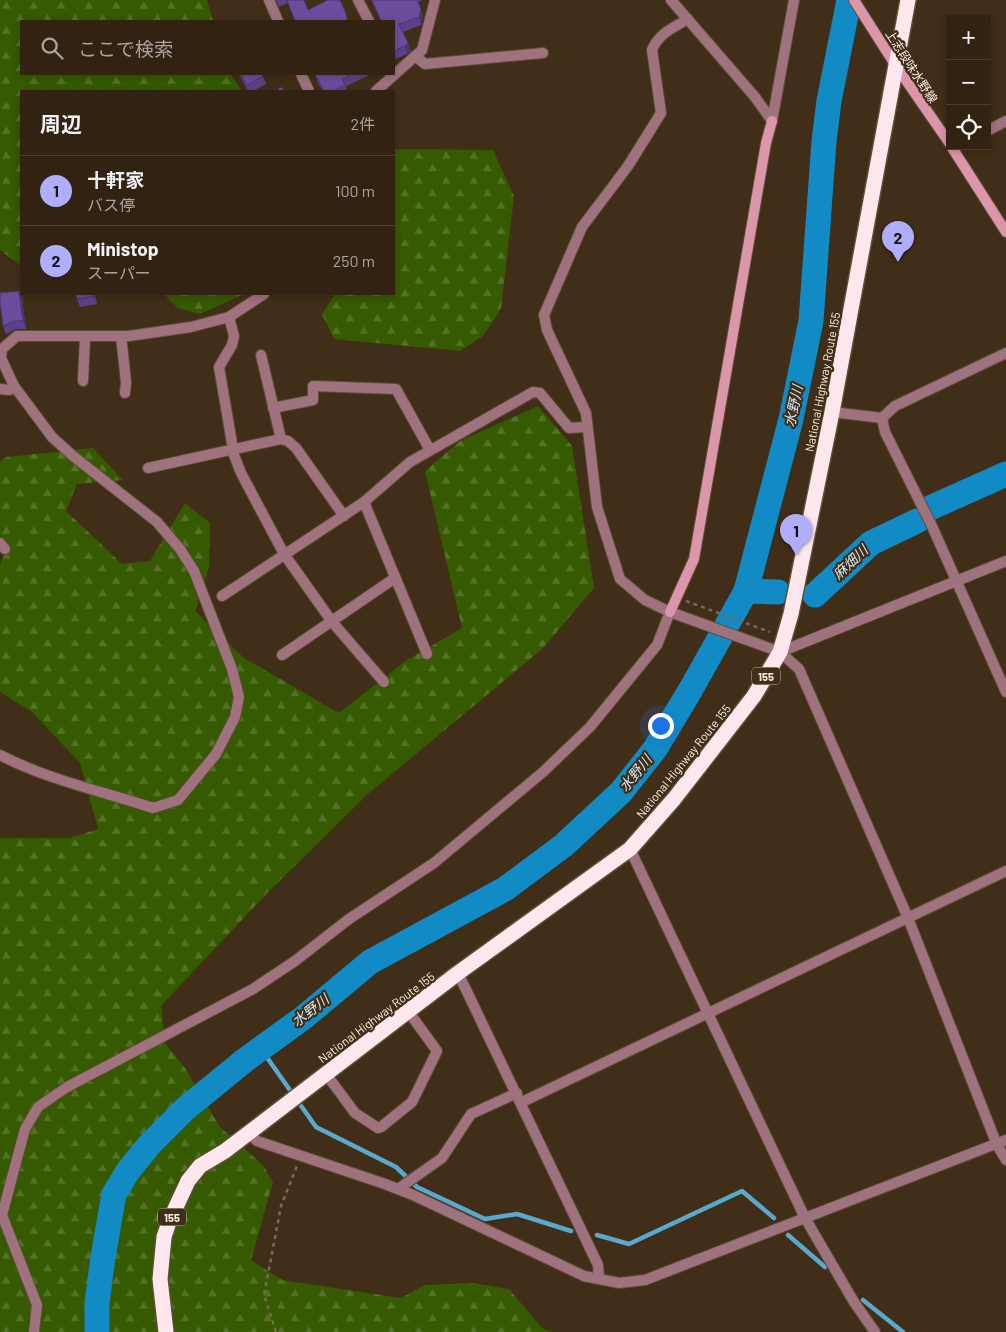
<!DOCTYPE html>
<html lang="ja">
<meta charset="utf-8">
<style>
:root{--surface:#312212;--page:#3d2f20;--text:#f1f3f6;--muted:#a8a49f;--line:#4c3f32;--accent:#b0aefa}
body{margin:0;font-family:Barlow,"Noto Sans JP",sans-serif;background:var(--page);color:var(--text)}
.controls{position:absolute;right:15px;top:15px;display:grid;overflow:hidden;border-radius:0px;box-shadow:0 2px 8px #0003}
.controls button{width:45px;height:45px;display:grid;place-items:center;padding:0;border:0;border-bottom:1px solid var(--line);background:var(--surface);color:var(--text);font:25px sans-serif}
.you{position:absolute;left:660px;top:725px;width:18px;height:18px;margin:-12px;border:4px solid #fff;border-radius:50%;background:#1a73e8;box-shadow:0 0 0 8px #1a73e833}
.badge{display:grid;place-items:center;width:32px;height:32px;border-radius:50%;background:var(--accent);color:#111;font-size:16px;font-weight:700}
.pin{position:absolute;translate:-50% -41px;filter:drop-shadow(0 1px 2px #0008)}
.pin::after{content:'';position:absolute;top:26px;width:18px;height:15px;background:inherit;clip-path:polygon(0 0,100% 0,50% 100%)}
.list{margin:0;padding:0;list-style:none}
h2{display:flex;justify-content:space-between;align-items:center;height:65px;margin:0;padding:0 20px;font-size:21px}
h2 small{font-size:16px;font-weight:400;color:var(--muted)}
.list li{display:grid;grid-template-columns:32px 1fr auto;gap:15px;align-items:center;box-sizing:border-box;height:70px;padding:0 20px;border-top:1px solid var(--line)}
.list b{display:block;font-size:19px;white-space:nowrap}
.list p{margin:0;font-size:16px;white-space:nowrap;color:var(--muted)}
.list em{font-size:16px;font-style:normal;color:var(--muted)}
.icon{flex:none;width:28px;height:28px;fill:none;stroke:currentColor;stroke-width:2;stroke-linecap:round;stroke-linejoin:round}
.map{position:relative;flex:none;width:1006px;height:1332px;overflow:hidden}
.search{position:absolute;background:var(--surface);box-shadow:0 2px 8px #0003;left:20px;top:20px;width:375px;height:55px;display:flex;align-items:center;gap:12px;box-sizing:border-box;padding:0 18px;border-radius:0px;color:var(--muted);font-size:19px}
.panel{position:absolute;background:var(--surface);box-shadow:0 2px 8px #0003;left:20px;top:90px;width:375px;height:205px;border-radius:0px}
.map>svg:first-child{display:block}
</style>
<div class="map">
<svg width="1006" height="1332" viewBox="0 0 1006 1332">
<defs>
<pattern id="forest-firs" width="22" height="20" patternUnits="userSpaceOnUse" patternTransform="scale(1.25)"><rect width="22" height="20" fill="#355a00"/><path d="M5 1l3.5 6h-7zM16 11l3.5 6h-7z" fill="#537225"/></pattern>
</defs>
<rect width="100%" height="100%" fill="#412e18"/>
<g fill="url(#forest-firs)">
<path d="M0,0h207l6,21h-192v53h210l10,17h-220v175l-21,-16z"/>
<path d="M394,149l99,1 21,46 -13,113 -18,27 -23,15 -126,-12 -12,-25 13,-20h59z"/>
<path d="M164,294h80l-44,20 -22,-6z"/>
<path d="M538,406l34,40 22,142 -52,61 -173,144 -101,99 -107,114 4,37 20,25 35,59 43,38 10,17 -22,78 31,20 119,18 24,-13 47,-2 37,6 34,40 10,3h-553v-494h70l28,-9 -18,-66 -48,-51 -32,-20v-127l5,-13 -5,-5v-85l6,-5 87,-9 30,32 -46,4 -11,27 56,53 28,-3 35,-58 25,20 -1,44 -14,44 49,47 95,55 68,-53 55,-32 -37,-157 35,-30z"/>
</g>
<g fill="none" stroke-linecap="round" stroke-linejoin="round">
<g stroke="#58a9cd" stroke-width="4.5">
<path d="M261,1049l55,78 80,40 21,20 68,32 32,-5 54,17"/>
<path d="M597,1235l32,9 113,-53 32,27"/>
<path d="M788,1235l37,32"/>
<path d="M863,1300l40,32"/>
</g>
<g stroke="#128bc4" stroke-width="25">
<path d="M930,508l76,-34"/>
<path d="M746,591l32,1"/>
<path d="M815,595l56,-52 46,-22"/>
<path d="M97,1332v-29l6,-46 11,-63 14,-23 22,-27 35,-35 60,-49 58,-42 67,-56 135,-73 59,-44 57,-53 34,-43 36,-60 55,-98 45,-172 20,-98 13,-180 5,-40 20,-101"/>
</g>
<defs>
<g id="street">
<path d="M269,0l9,21"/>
<path d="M358,0l11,21"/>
<path d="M671,0l84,97 17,24"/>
<path d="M688,19c-15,9 -29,14 -36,31l9,63 -33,53 -46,61 -38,88 3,15 39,83 11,94 23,72 25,21 25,12 110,40 19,17 109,249 89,227 9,15"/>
<path d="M415,56l10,8 118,-11"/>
<path d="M301,74l8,17"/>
<path d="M376,91l46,-41 13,-50"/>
<path d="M772,121l22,-121"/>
<path d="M987,131l19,-10"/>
<path d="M229,317l5,19 -2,9 -13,22 15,88 7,18 43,81 49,69 51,59"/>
<path d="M121,336l5,46 -1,11"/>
<path d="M261,355l20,84"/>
<path d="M83,381l2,-43"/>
<path d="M0,389l10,1 4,-4"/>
<path d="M273,408l40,-8v-14l83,3 34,61"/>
<path d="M832,412l50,6 13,-12 111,-53"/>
<path d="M882,418l3,14 46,92 75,168"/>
<path d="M148,468l133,-29 7,2 8,7 48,68"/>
<path d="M364,502l63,152"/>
<path d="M0,543l5,6"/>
<path d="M222,596l142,-94 46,-40 123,-70 7,1 29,35 17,-1"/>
<path d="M780,652l226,-91"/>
<path d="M282,655l113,-77"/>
<path d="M0,755c48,25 102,36 153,53l25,-8 38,-46 19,-37 4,-20 -7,-28 -38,-98 -14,-22 -23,-27 -84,-66 -21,-19 -38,-51 -13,-28 1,-9 15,-13h112l62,-9 38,-10 35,-23"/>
<path d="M630,849l175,369 49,84 21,30"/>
<path d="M458,973l140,292 1,13"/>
<path d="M326,1074l29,39 23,15 3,-1 31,-25 25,-51 -29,-40"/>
<path d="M522,1102l484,-231"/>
<path d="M248,1132l9,9 128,43 28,11 171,81 35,7 26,-3 361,-140"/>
<path d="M398,1189l44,-31 29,-44 46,-21"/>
<path d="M34,1332l3,-27 -35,-90 23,-86 13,-22 29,-20 186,-98 42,-28 54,-42 85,-56 109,-91 47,-45 67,-82 13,-33"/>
</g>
<g id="secondary">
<path d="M854,0l42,66 54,78"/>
<path d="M951,146l55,86"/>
<path d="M670,612l24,-53 72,-416 6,-22"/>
</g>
<path id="highway" d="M166,1332l-6,-53 4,-42 5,-15 19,-41 12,-15 25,-15 233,-178 172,-124 44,-50 80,-103 26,-44 11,-38 41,-202 76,-412"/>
</defs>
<use href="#street" stroke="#5f4d38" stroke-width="12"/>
<use href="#secondary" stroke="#5f4d38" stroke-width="12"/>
<use href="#highway" stroke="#5f4d38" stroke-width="18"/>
<g stroke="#7a6956" stroke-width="2.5" stroke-dasharray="4 4" stroke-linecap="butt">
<path d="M686,601l84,31"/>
<path d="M276,1332l-12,-37 17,-89 16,-40"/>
</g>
<use href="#street" stroke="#9f737e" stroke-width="10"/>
<use href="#secondary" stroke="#dc96a9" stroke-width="10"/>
<use href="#highway" stroke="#fee8ed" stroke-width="15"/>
</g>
<g fill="#5d4187">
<path d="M276,0h28l-9,21 -7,-18 -9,4z"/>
<path d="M371,0h51l-4,2 5,15 -2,8 -18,7 8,19 -4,3 -11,5 -2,-5v-33l-18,-10z"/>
<path d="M239,74h23l4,10 -13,7h-5z"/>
<path d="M315,74h57l-26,12 1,5h-24l-5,-8z"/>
<path d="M19,291l3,7 4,31h-10l-10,5 -3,-8z"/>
<path d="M95,294l2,10 -17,3 -3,-8z"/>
<rect x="364" y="294" width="16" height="1"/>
</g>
<g fill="#4c356e">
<path d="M421,9l2,8 -2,8 -2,-8z"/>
<path d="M408,43l3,8 -4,3 -2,-8z"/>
<path d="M19,291l3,7 4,31 -3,-8z"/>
<path d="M94,294h1l2,10 -3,-8z"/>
</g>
<g fill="#6c4c9d" stroke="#4c356e">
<path d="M287,0h17l4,10 20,-10h12l5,11 3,10h-53z"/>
<path d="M372,0h45l4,9 -2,8 -20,7 9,19 -3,3 -11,5v-30h-13z"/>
<path d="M240,74h22l1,2 -16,9z"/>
<path d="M315,74h37l-10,5 3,6 -12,6h-9z"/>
<path d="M280,87l6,4h-9z"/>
<path d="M19,291l4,30h-10l-10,5 -3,-23v-10z"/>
<path d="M76,294h18v2l-17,3z"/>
</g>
<g text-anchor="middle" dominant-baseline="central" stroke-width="4.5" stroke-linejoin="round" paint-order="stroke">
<g fill="#412e18" stroke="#c2b4a5" stroke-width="1">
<rect x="752" y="667.5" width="28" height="17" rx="4"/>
<rect x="158" y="1208.5" width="28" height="17" rx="4"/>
</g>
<g font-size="11" font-weight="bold" fill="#faeee1">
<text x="766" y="676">155</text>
<text x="172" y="1217">155</text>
</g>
<g font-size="12" fill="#faeee1" stroke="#412e18">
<text transform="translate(912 66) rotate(57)">上志段味水野線</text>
<text transform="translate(822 382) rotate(-79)">National Highway Route 155</text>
<text transform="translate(683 761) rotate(-51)">National Highway Route 155</text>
<text transform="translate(376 1017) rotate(-37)">National Highway Route 155</text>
</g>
<g font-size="14" font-style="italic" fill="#d1e8f7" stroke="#412e18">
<text transform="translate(793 406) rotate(-78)">水野川</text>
<text transform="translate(850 562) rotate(-43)">麻畑川</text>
<text transform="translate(635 773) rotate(-51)">水野川</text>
<text transform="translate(310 1010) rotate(-38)">水野川</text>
</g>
</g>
</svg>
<div class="controls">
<button>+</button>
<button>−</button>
<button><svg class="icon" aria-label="locate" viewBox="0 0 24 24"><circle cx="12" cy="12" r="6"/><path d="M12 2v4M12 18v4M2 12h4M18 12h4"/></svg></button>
</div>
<div class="you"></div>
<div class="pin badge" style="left:796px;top:555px">1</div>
<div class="pin badge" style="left:898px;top:262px">2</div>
<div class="search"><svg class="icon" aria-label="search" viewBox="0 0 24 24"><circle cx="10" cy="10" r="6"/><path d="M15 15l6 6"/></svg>ここで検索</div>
<section class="panel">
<h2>周辺<small>2件</small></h2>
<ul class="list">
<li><span class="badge">1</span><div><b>十軒家</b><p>バス停</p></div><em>100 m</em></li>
<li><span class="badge">2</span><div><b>Ministop</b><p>スーパー</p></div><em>250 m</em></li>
</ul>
</section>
</div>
